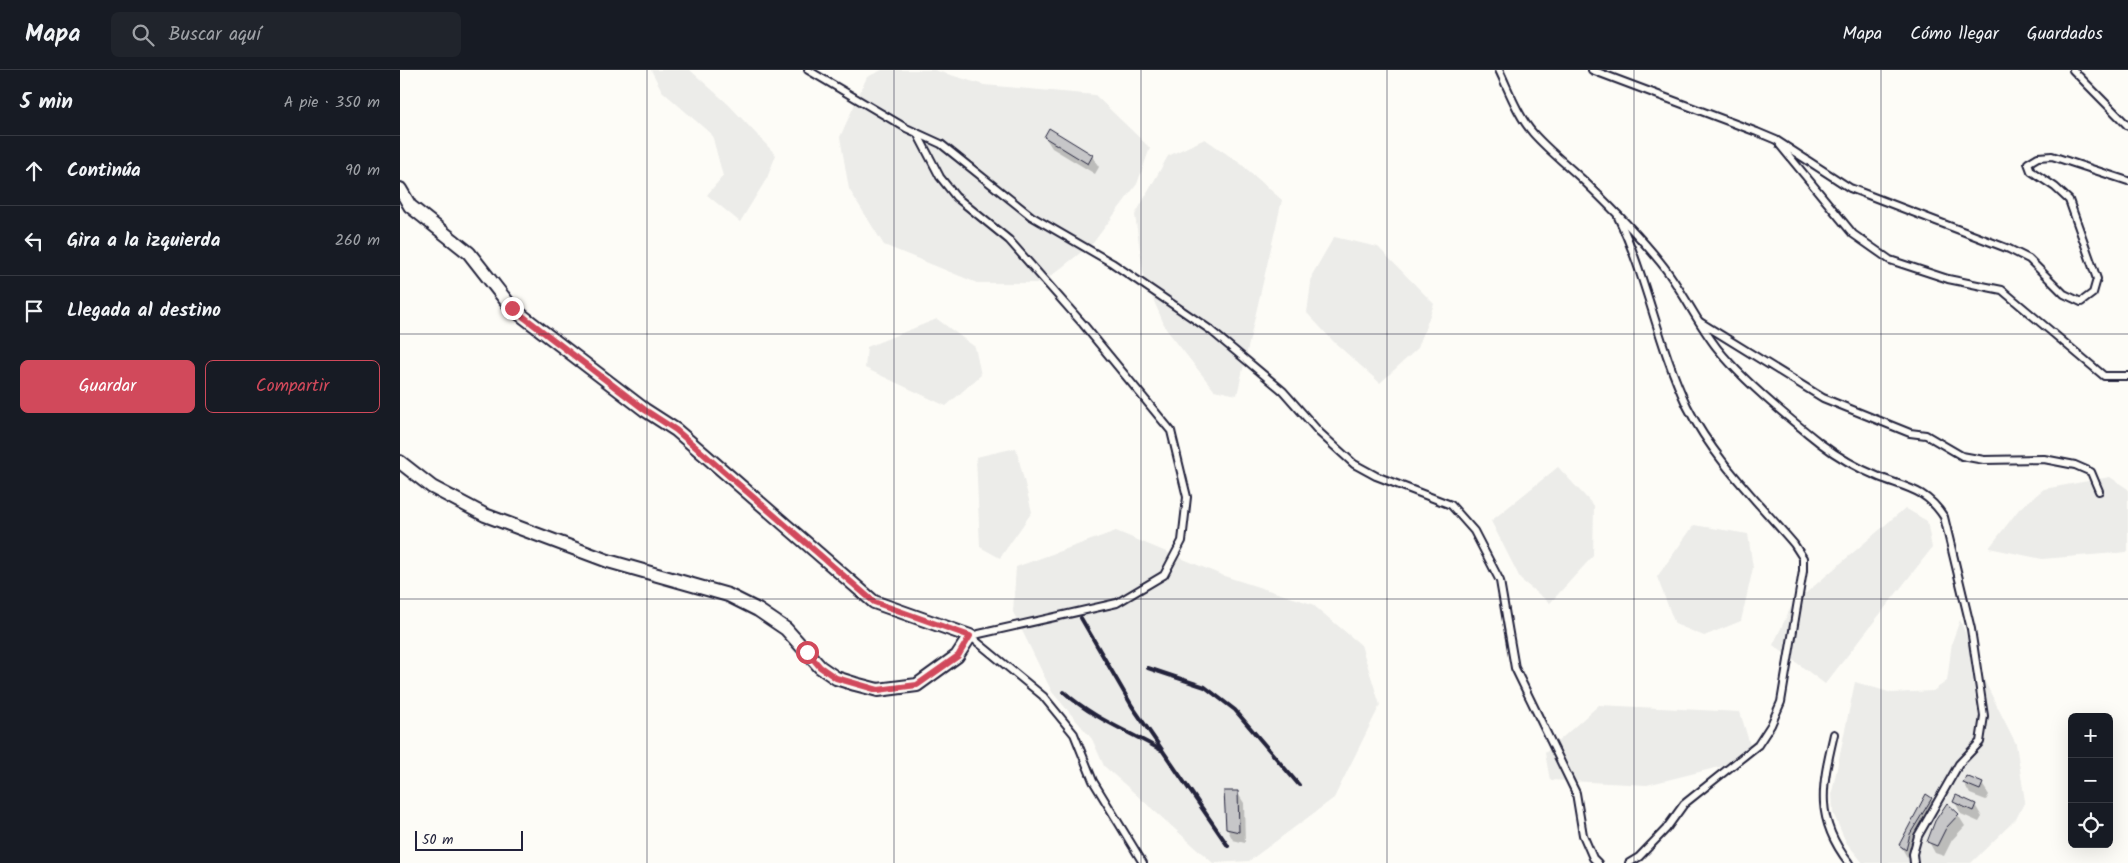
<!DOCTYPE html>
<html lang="es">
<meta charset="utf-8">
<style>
:root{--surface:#171b24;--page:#20242c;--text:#f1f3f6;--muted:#9ea1a6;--line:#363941;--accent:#d1495b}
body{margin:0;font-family:Kalam,sans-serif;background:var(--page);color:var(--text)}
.controls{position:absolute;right:15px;bottom:15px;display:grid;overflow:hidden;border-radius:8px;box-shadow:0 5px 20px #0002}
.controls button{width:45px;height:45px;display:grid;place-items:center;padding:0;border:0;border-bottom:1px solid var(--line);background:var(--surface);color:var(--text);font:25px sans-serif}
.scale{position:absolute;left:15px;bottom:12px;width:108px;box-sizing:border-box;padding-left:5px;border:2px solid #22223b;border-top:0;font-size:14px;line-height:18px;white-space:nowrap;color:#22223b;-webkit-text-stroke:4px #fdfcf7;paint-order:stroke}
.stop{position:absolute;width:15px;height:15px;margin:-11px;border:4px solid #d1495b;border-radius:50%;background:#fff}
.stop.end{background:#d1495b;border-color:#fff;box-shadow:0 1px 5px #0008}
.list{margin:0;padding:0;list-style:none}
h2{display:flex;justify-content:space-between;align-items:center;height:65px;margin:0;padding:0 20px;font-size:21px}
h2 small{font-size:16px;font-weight:400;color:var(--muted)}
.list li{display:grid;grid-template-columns:32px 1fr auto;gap:15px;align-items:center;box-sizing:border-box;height:70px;padding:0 20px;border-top:1px solid var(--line)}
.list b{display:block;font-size:19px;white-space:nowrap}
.list em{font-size:16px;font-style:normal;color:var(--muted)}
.actions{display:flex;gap:10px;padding:15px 20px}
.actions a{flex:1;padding:11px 0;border:1px solid var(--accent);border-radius:8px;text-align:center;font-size:18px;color:var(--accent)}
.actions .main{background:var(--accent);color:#fff}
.icon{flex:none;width:28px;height:28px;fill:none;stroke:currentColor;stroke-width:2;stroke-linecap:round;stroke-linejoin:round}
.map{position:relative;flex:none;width:1728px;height:793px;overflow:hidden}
header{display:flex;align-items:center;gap:30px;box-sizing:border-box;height:70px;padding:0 25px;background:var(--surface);border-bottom:1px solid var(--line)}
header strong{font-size:24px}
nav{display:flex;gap:28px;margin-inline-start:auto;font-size:18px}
.search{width:350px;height:45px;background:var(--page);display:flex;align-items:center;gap:12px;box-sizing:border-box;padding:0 18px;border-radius:8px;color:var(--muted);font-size:19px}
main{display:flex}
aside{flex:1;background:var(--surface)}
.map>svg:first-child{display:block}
</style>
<header>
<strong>Mapa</strong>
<div class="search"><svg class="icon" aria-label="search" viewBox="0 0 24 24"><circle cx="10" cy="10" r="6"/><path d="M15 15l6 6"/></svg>Buscar aquí</div>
<nav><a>Mapa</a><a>Cómo llegar</a><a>Guardados</a></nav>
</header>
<main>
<aside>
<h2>5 min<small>A pie · 350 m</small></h2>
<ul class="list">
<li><svg class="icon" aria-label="ahead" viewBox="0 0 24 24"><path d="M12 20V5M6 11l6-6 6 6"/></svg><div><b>Continúa</b></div><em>90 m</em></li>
<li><svg class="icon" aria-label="left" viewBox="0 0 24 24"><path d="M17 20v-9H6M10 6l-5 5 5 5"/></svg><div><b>Gira a la izquierda</b></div><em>260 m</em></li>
<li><svg class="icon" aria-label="arrive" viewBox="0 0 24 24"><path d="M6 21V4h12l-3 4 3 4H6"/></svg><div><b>Llegada al destino</b></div></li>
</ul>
<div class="actions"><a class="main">Guardar</a><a>Compartir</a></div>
</aside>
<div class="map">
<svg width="1728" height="793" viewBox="0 0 1728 793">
<rect width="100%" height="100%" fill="#fdfcf7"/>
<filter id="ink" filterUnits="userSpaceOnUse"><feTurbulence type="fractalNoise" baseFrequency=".02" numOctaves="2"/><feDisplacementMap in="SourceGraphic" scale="10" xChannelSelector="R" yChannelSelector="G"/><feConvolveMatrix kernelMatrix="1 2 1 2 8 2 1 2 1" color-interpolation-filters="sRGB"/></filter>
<g filter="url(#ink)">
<g fill="#ecece9">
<path d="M251,0h39l39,35 47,50 -9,23 -27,44 -33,-27 16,-19 -11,-41 -50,-44z"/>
<path d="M482,0h52l50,15 111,10 55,53 -13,36 -44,59 -51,40h-65l-93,-38 -35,-56 -9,-52 27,-60z"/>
<path d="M805,69l36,25 41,36 -45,195 -23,-5 -48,-61 -22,-51 -9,-63 33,-59z"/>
<path d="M934,167l44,10 56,57 -16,44 -38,35 -46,-41 -27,-29 5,-38z"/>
<path d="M537,249l38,28 6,28 -35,31 -81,-38 2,-21z"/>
<path d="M616,378l16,64 -32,46 -20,-11 -4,-90z"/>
<path d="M1158,397l36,39 -1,50 -43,47 -29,-23 -30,-59z"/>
<path d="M1710,407l18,12v63l-86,7 -53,-11 31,-40 24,-19z"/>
<path d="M1505,438l22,13 5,27 -107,136 -52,-39 19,-40z"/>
<path d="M1294,455l54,9 5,34 -12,53 -37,15 -29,-12 -18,-47z"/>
<path d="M716,461l108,45 88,28 49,41 19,60 -46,93 -85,63 -36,2 -109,-97 -12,-27 -40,-47 -39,-80 3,-45z"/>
<path d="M1560,550l27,66 29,58 9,57 -9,18 -45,44h-108l-17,-21 -13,-29 -1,-21 23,-110 37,11 41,-2 14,-10 5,-39z"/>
<path d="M1199,635l141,7 11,36 -16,15 -88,22 -97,-5 -5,-27z"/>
</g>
<g fill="#0003">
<path d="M649,60l43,26 7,11 -4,7 -43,-26 -7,-11z"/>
<path d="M1564,713l18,1 7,11 -3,5 -16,-6z"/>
<path d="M837,722l7,11 1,40 -12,-3 -6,-11z"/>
<path d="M1526,726l5,3 7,11 -22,36 -4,14 -5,-3 -7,-12z"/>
<path d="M1555,732l20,3 7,12 -3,5 -18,-8z"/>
<path d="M1547,735l11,10 7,11 -13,14 -8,16 -9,-3 -6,-11z"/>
</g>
<g fill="#c6c6c8" stroke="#22223b">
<path d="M649,58l44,27 -5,9 -44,-27z"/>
<path d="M1566,706l17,7 -3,7 -17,-7z"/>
<path d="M824,721h14l1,41 -13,-3z"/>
<path d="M1526,724l6,4 -22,36 -4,16 -7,-5z"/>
<path d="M1556,725l20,9 -3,7 -20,-9z"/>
<path d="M1547,733l12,11 -13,14 -9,18 -10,-4 8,-21z"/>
</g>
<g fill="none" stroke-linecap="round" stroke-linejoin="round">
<defs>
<g id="lane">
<path d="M408,0l98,58 35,16 90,72 81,47 97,66 74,62 37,42 34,31 22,12 75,29 23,26 26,50 15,87 61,125 7,42 10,23 5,5"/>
<path d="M1099,0c10,21 19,46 34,63 15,17 33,31 50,47 27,26 54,53 78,83 21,26 35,58 56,85 26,33 70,69 103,95 18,14 37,25 59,34 28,11 47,12 65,40l27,112 13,87 -4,26 -21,22 -41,72 -5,18 1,9"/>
<path d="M1192,0l165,62 19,8 74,48 159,61 20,10 35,35 17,8 12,-9 4,-14 -28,-79 -14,-13 -24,-16 -3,-8 10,-6 14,-1 76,25"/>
<path d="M1673,0l55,56"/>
<path d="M517,63l23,44 16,20 53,43 74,84 88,107 16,66 -5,44 -18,34 -47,28 -147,33"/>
<path d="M1380,75l73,89 37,26 58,19 54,11 102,86h24"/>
<path d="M1218,147c29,61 40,128 69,189 26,52 70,95 107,138l9,14v13l-22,131 -10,23 -13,20 -74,59 -18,25 -27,28 -10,6"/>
<path d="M1300,252l123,76 87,35 16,2 36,21 22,4 60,-1 31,6 16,7 8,19"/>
<path d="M570,566l73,60 31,38 19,47 50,82"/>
<path d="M1434,664c-12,52 -20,84 15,129"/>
</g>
<path id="street" d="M0,119l10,17 59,47 43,55 133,102 31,20 198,172 96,34 -13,20 -40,29 -39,5 -23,-6 -19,-6 -16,-11 -34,-38 -28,-19 -30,-15 -120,-34 -123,-46 -53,-28 -32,-25"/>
</defs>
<use href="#lane" stroke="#22223b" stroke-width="10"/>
<use href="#street" stroke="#22223b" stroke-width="16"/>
<use href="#lane" stroke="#fdfcf7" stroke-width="6"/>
<use href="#street" stroke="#fdfcf7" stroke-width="12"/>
<g stroke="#22223b" stroke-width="4">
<path d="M681,548l51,88 96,140"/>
<path d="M748,598l57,19 30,23 64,75"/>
<path d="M664,622c30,27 62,38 97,58"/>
</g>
</g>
</g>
<g fill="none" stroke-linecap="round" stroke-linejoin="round" filter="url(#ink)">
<path stroke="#d1495b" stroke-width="6" d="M112,238l133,102 31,20 198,172 96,34 -12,20 -41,29 -39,5 -42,-12 -16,-11 -13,-15"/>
</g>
<path fill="none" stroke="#22223b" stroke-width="1" stroke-opacity="0.55" d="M247,0v793M494,0v793M741,0v793M987,0v793M1234,0v793M1481,0v793M0,264h1728M0,529h1728"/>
</svg>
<div class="controls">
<button>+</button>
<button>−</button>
<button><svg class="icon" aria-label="locate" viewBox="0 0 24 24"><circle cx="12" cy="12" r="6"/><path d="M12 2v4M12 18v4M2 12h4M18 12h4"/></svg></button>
</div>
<div class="scale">50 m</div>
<div class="stop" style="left:407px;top:582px"></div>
<div class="stop end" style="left:112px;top:238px"></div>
</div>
</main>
